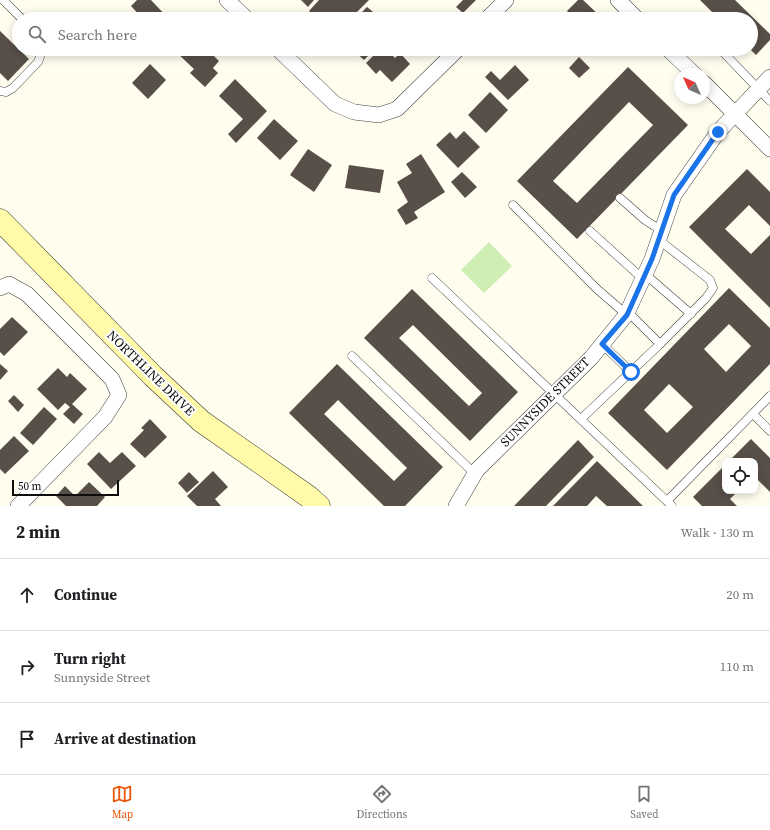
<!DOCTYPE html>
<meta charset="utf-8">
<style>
:root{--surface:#fff;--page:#f6f6f6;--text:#202124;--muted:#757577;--line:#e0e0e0;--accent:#ea580c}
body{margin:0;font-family:"Source Serif 4",serif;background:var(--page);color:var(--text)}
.controls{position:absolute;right:12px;bottom:12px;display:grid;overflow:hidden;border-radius:8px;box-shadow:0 2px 10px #0003}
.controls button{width:36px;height:36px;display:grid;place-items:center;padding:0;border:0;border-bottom:1px solid var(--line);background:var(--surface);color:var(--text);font:20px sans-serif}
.compass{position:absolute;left:674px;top:68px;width:36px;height:36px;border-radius:50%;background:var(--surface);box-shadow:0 2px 10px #0003;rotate:315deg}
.scale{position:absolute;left:12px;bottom:10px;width:107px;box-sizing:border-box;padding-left:4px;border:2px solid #0e0e0e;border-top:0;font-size:11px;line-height:14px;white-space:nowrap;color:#0e0e0e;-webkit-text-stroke:3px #fff;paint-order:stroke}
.stop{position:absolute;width:12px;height:12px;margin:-9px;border:3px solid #1a73e8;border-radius:50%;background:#fff}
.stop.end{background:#1a73e8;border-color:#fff;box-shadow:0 1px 4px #0008}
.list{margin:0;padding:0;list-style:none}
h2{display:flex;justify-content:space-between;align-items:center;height:52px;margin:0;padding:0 16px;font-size:17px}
h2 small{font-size:13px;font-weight:400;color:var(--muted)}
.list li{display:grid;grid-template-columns:26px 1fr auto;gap:12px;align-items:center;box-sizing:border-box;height:72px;padding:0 16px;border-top:1px solid var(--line)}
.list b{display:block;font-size:15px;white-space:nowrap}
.list p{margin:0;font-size:13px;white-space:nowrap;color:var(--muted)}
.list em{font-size:13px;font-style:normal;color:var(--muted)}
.icon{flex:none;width:22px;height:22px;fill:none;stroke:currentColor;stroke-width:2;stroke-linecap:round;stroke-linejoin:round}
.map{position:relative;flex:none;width:770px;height:506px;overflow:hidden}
.search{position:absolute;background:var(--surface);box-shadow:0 2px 10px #0003;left:12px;right:12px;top:12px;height:44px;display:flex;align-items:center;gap:10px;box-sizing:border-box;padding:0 14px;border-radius:22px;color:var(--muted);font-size:15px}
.sheet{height:268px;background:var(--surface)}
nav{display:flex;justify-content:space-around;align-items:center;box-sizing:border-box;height:56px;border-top:1px solid var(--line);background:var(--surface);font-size:11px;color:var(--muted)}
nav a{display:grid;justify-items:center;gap:2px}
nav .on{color:var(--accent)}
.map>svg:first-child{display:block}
</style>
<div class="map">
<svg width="770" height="506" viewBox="0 0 770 506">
<rect width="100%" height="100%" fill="#fffdee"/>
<path fill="#ceeeb3" d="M489,242l23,24 -28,27 -23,-23z"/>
<g fill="#584f49" fill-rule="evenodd">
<path d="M137,0h14l18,19h-26l-12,-13z"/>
<path d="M301,0h13l-6,7z"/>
<path d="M319,0h50l-19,19h-33l-8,-8z"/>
<path d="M463,0h13l-13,13 -7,-6z"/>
<path d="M578,0h5l19,18 -27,1 -8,-8z"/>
<path d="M700,0h35l35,34v6l-14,15 -5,-5v-31h-32z"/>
<path d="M367,7l11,9 -3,3h-20z"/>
<path d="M0,31l29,28 -21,22 -8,-8z"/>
<path d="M177,49h30l12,12 -6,7 5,5 -13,14 -15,-14 4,-4 -19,-18z"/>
<path d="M352,49h23l-11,11z"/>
<path d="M380,49h6l9,9 5,-5 10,11 -18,18 -12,-12 -4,4 -10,-11z"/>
<path d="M579,57l11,11 -11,10 -10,-10z"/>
<path d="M150,64l16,16 -18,19 -16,-16z"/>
<path d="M515,65l14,15 -21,20 -23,-23 6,-6 9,9z"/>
<path d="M628,67l60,58 -111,114 -60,-58zM629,102l24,23 -76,78 -24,-22z"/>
<path d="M235,79l32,32 -31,32 -8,-9 15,-15 -24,-23z"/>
<path d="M490,92l18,18 -22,23 -18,-18z"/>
<path d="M274,119l24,22 -18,19 -23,-22z"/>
<path d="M464,131l16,16 -22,21 -22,-23 14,-13 6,7z"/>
<path d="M308,149l24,16 -18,27 -24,-17z"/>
<path d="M421,154l24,38 -31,20 4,6 -12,7 -9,-15 11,-8 -11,-20 15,-9 -6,-9z"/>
<path d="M349,165l35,5 -4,23 -35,-5z"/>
<path d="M747,169l23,23v34l-21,-21 -24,24 26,25 19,-19v73l-81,-81z"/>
<path d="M462,172l15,15 -12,11 -14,-16z"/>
<path d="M729,288l41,40v36l-103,106 -59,-57zM729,324l22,22 -25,26 -22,-23zM669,384l24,23 -26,26 -23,-23z"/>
<path d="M412,289l106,103 -48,49 -106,-103zM413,325l69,68 -13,13 -70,-68z"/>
<path d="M12,317l16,15 -24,24 -4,-4v-23z"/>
<path d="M0,364l8,7 -8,9z"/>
<path d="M337,364l106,103 -38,39h-21l-95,-93zM338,400l69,68 -13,13 -70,-67z"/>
<path d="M58,368l9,9 3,-4 17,16 -15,15 11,10 -9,10 -11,-10 7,-7 -5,-4 -7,7 -21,-21z"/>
<path d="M14,395l10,10 -6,7 -10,-11z"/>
<path d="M44,407l13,12 -24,26 -13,-12z"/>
<path d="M150,419l17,18 -22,21 -15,-14 14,-14 -3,-2z"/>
<path d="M14,436l15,15 -24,23 -5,-5v-19z"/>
<path d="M751,439l19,19v34l-15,-15v-16h-26z"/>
<path d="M578,440l16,17 -48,49h-32z"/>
<path d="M99,452l11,11 12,-11 14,14 -25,23 -24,-25z"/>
<path d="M597,461l46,45h-36l-11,-10 -9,10h-34z"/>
<path d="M725,465v26h13l-8,8 7,7h-35l-9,-9z"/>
<path d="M213,471l15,16 -13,12 6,7h-24l-10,-10z"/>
<path d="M189,472l10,10 -12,11 -9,-10z"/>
<path d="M89,482l16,15 -8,9h-31l-10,-10 9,-10 10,10z"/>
</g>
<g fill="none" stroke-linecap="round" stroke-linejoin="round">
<defs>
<g id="lane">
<path d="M3,0l19,19"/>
<path d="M720,49l50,52"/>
<path d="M0,91l6,1 7,-4 25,-26 5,-13"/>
<path d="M620,198l25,22 17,11"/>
<path d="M513,205l84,84 30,26"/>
<path d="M590,231l53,48"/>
<path d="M645,274l46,40"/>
<path d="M432,278l240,228"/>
<path d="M628,312l32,32"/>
<path d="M602,344l29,28"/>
<path d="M352,356l122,117"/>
<path d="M753,414l17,17"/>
<path d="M581,419l78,-74 47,-47 7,-10 -3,-8 -51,-40"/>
<path d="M667,501l103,-105"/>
</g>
<g id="street">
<path d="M227,0l20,19"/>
<path d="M618,0l19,19"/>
<path d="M487,19l19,-19"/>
<path d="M278,49l57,55 19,8 25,3 18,-6 61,-60"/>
<path d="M668,49l26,25"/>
<path d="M704,83l66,66"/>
<path d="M0,288l9,-4 18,10 85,85 7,16 -14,22 -87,89"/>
<path d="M456,506l21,-36 114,-112 35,-43 26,-56 22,-64 44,-63 52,-55"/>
</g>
<path id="secondary" d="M0,220l153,156 48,45 108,76 10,9"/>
</defs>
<use href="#lane" stroke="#414141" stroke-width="9"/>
<use href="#street" stroke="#414141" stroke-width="16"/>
<use href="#secondary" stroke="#303030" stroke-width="23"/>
<use href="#lane" stroke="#fff" stroke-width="8"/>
<use href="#street" stroke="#fff" stroke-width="15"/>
<use href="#secondary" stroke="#fffba9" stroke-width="22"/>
</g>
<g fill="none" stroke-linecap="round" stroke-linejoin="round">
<path stroke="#1a73e8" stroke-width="5" d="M631,372l-29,-28 25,-29 25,-56 22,-64 44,-63"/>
</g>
<g text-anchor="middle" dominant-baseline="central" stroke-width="4" stroke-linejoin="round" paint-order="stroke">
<g font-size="13" fill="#0e0e0e" stroke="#fff">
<text transform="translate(151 373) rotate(44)">NORTHLINE DRIVE</text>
<text transform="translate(545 402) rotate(-45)">SUNNYSIDE STREET</text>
</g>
</g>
</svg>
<div class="controls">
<button><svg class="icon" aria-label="locate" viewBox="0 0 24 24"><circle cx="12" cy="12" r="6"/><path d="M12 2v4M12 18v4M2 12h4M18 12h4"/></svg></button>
</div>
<svg class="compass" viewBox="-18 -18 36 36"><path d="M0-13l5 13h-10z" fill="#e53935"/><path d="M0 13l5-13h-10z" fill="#757577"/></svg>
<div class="scale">50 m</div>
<div class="stop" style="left:631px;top:372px"></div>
<div class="stop end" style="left:718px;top:132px"></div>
<div class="search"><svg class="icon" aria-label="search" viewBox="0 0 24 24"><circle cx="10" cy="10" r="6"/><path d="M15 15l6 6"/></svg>Search here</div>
</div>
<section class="sheet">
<h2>2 min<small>Walk · 130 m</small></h2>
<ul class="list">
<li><svg class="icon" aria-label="ahead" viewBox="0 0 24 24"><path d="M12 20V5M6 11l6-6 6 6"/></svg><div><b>Continue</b></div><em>20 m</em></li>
<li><svg class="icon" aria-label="right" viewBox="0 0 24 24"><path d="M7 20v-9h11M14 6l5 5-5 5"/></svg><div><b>Turn right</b><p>Sunnyside Street</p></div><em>110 m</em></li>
<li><svg class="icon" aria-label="arrive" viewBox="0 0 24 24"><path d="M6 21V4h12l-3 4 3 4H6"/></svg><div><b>Arrive at destination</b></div></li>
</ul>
</section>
<nav>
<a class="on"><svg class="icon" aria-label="map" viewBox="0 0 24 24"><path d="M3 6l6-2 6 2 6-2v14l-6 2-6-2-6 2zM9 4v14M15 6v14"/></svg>Map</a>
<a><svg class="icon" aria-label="directions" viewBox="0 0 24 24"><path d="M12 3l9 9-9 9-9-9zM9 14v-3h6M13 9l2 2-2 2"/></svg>Directions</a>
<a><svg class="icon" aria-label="saved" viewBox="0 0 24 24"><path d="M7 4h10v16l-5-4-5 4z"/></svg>Saved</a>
</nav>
